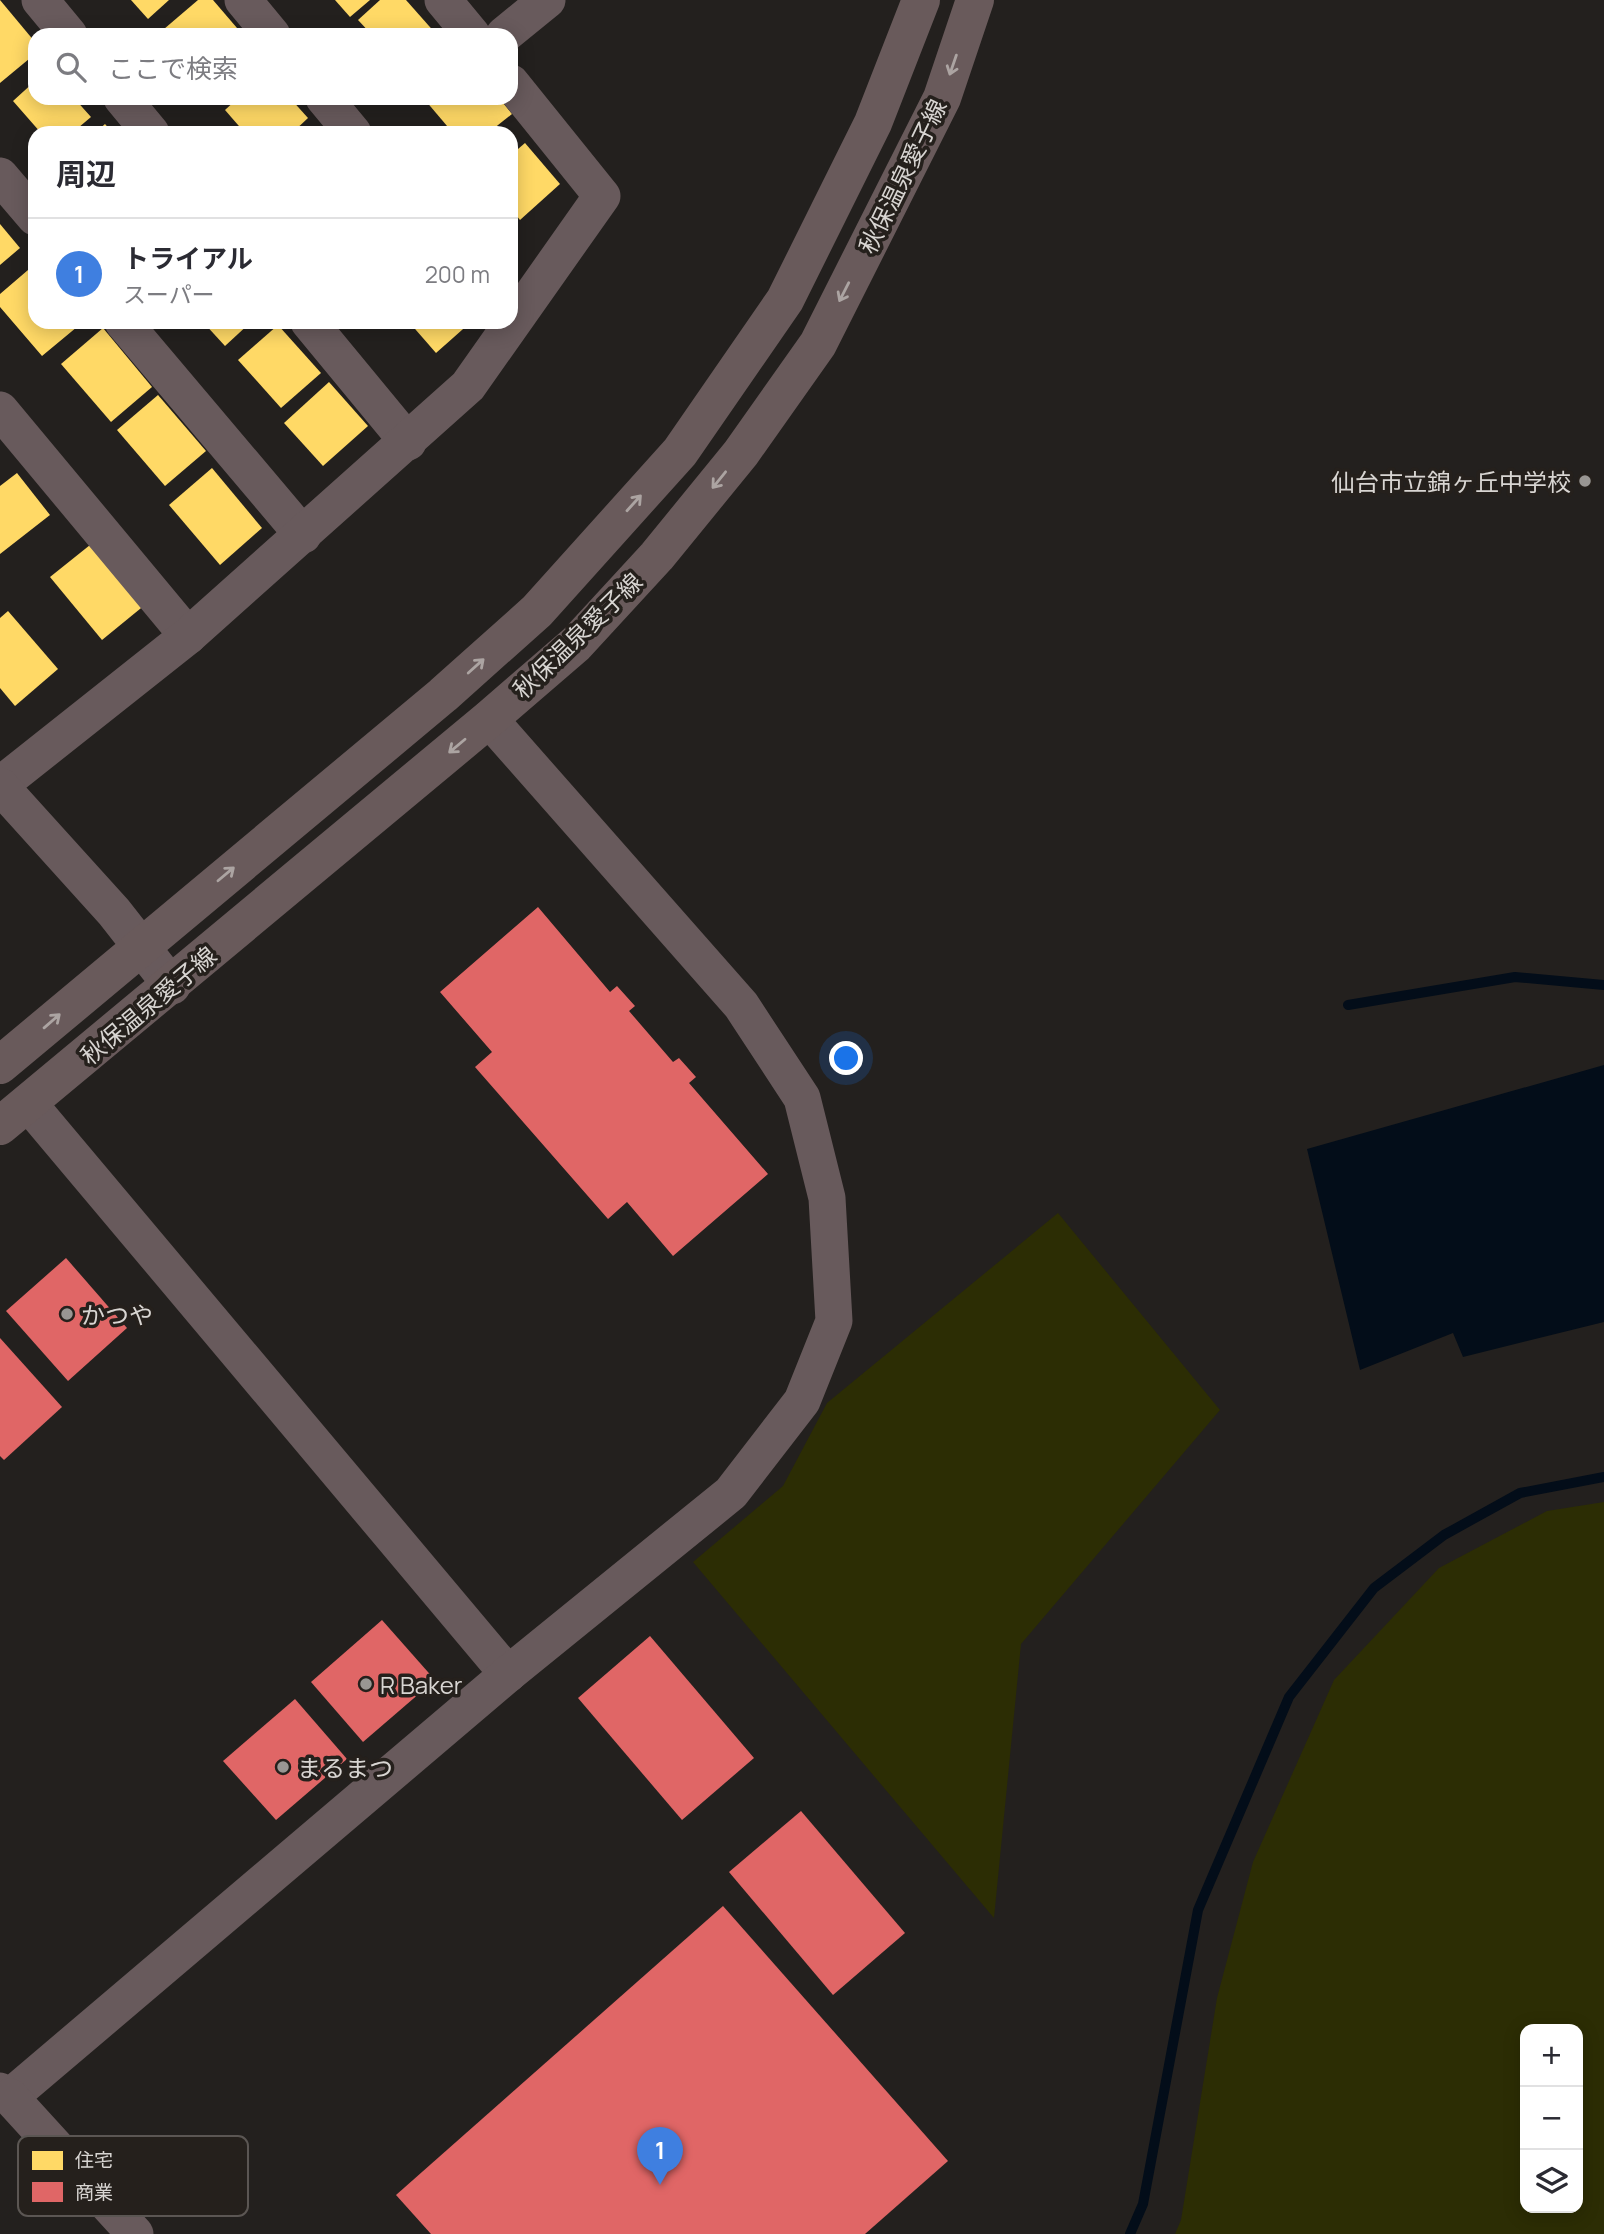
<!DOCTYPE html>
<html lang="ja">
<meta charset="utf-8">
<style>
:root{--surface:#fff;--page:#f2f2f3;--text:#2b2b33;--muted:#7c7c81;--line:#e1e1e2;--accent:#d93025}
body{margin:0;font-family:Manrope,"Noto Sans JP",sans-serif;background:var(--page);color:var(--text)}
.controls{position:absolute;right:21px;bottom:21px;display:grid;overflow:hidden;border-radius:14px;box-shadow:0 4px 18px #0003}
.controls button{width:63px;height:63px;display:grid;place-items:center;padding:0;border:0;border-bottom:2px solid var(--line);background:var(--surface);color:var(--text);font:35px sans-serif}
.you{position:absolute;left:847px;top:1059px;width:24px;height:24px;margin:-18px;border:5px solid #fff;border-radius:50%;background:#1a73e8;box-shadow:0 0 0 10px #1a73e833}
.badge{display:grid;place-items:center;width:46px;height:46px;border-radius:50%;background:var(--accent);color:#fff;font-size:23px;font-weight:700}
.pin{position:absolute;translate:-50% -58px;filter:drop-shadow(0 2px 4px #0008)}
.pin::after{content:'';position:absolute;top:37px;width:24px;height:21px;background:inherit;clip-path:polygon(0 0,100% 0,50% 100%)}
.list{margin:0;padding:0;list-style:none}
h2{display:flex;justify-content:space-between;align-items:center;height:91px;margin:0;padding:0 28px;font-size:30px}
h2 small{font-size:23px;font-weight:400;color:var(--muted)}
.list li{display:grid;grid-template-columns:46px 1fr auto;gap:21px;align-items:center;box-sizing:border-box;height:112px;padding:0 28px;border-top:2px solid var(--line)}
.list b{display:block;font-size:26px;white-space:nowrap}
.list p{margin:0;font-size:23px;white-space:nowrap;color:var(--muted)}
.list em{font-size:23px;font-style:normal;color:var(--muted)}
.icon{flex:none;width:38px;height:38px;fill:none;stroke:currentColor;stroke-width:2;stroke-linecap:round;stroke-linejoin:round}
.map{position:relative;flex:none;width:1604px;height:2234px;overflow:hidden}
.search{position:absolute;background:var(--surface);box-shadow:0 4px 18px #0003;left:28px;top:28px;width:490px;height:77px;display:flex;align-items:center;gap:18px;box-sizing:border-box;padding:0 24px;border-radius:21px;color:var(--muted);font-size:26px}
.panel{position:absolute;background:var(--surface);box-shadow:0 4px 18px #0003;left:28px;top:126px;width:490px;height:203px;border-radius:21px}
.map>svg:first-child{display:block}
</style>
<div class="map">
<svg width="1604" height="2234" viewBox="0 0 1604 2234">
<rect width="100%" height="100%" fill="#23201e"/>
<g fill="#2c2d04" fill-rule="evenodd">
<path d="M1058,1213l162,197 -199,234 -27,274 -301,-356 90,-76 44,-83z"/>
<path d="M1604,1502v732h-429l6,-14 36,-222 36,-136 81,-182 105,-112 108,-57zM1578,2029v179h-53v-179z"/>
</g>
<path fill="#030d19" d="M1604,1065v257l-141,35 -10,-24 -93,37 -53,-221z"/>
<g fill="#ffd966">
<path d="M0,0l35,42v12l-35,29z"/>
<path d="M131,0h38l-21,19z"/>
<path d="M198,0h15l30,35h-86z"/>
<path d="M335,0h35l-20,17z"/>
<path d="M380,0h26l31,35h-65l-14,-15z"/>
<path d="M35,81v17h39l17,19 -19,16h-31l-28,-32z"/>
<path d="M238,98h52l18,20 -16,15h-47l-20,-23z"/>
<path d="M428,98h71l13,16 -24,19h-35l-28,-33z"/>
<path d="M105,124l8,9h-18z"/>
<path d="M525,143l35,41 -40,36 -9,-11v-54z"/>
<path d="M0,224l20,24 -20,17z"/>
<path d="M35,264v58h48l-41,34 -42,-49v-13z"/>
<path d="M203,322h48l-26,24z"/>
<path d="M409,322h62l-35,31z"/>
<path d="M278,325l43,48 -40,35 -43,-48z"/>
<path d="M103,328l49,59 -41,35 -50,-58z"/>
<path d="M329,382l39,44 -45,40 -39,-43z"/>
<path d="M158,395l48,56 -41,35 -48,-56z"/>
<path d="M212,468l50,60 -42,37 -51,-60z"/>
<path d="M17,473l33,42 -50,39v-68z"/>
<path d="M95,541l51,63 -44,36 -52,-63z"/>
<path d="M8,611l50,58 -43,37 -15,-18v-70z"/>
</g>
<g fill="#e06666">
<path d="M538,907l72,85 7,-6 18,20 -6,5 44,51 6,-4 17,19 -7,6 79,91 -95,82 -46,-54 -19,17 -133,-152 17,-15 -52,-60z"/>
<path d="M66,1258l61,70 -59,53 -62,-70z"/>
<path d="M0,1338l62,69 -58,53 -4,-4z"/>
<path d="M382,1620l53,60 -72,62 -52,-60z"/>
<path d="M650,1636l104,122 -72,62 -104,-122z"/>
<path d="M295,1699l52,60 -71,61 -53,-59z"/>
<path d="M801,1811l104,122 -72,62 -104,-123z"/>
<path d="M723,1906l225,255 -83,73h-434l-35,-39z"/>
</g>
<g fill="none" stroke-linecap="round" stroke-linejoin="round">
<g stroke="#030d19" stroke-width="10">
<path d="M1348,1005l167,-28 89,8"/>
<path d="M1130,2234l13,-30 55,-294 91,-213 85,-109 70,-53 76,-42 84,-16"/>
</g>
<g stroke="#685a5c" stroke-width="37">
<path d="M40,0l29,35"/>
<path d="M243,0l29,35"/>
<path d="M443,0l29,35"/>
<path d="M504,35l43,-35"/>
<path d="M122,98l29,35"/>
<path d="M324,98l29,35"/>
<path d="M0,176l35,41"/>
<path d="M123,322l180,213"/>
<path d="M309,322l99,120"/>
<path d="M0,410l188,226"/>
<path d="M0,785l188,-149 280,-250 134,-190 -91,-113"/>
<path d="M0,786l114,126 58,74"/>
<path d="M28,1103l480,571"/>
<path d="M0,2091l10,6 498,-423 223,-181 71,-92 32,-80 -7,-123 -25,-100 -61,-93 -252,-286"/>
<path d="M10,2097l125,137"/>
</g>
<g stroke="#695a5b" stroke-width="38">
<path d="M0,1065l443,-370 94,-84 143,-159 105,-152 88,-177 48,-123"/>
<path d="M0,1126l489,-407 87,-75 81,-88 84,-103 77,-109 124,-246 33,-98"/>
</g>
</g>
<defs><path id="oneway-shaft" d="M-6 0H5M1.5-3L5.5 0L1.5 3" fill="none" stroke-width="1.6" stroke-linecap="round" stroke-linejoin="round" transform="scale(1.75)"/></defs>
<g stroke="#aca4a2">
<use href="#oneway-shaft" transform="translate(953 65) rotate(109)"/>
<use href="#oneway-shaft" transform="translate(844 292) rotate(117)"/>
<use href="#oneway-shaft" transform="translate(719 480) rotate(129)"/>
<use href="#oneway-shaft" transform="translate(634 503) rotate(-48)"/>
<use href="#oneway-shaft" transform="translate(476 666) rotate(-42)"/>
<use href="#oneway-shaft" transform="translate(457 746) rotate(140)"/>
<use href="#oneway-shaft" transform="translate(226 874) rotate(-40)"/>
<use href="#oneway-shaft" transform="translate(52 1021) rotate(-41)"/>
</g>
<g fill="#999693" stroke="#25201c" stroke-width="2.5">
<circle cx="1585" cy="481" r="7"/>
<circle cx="67" cy="1314" r="7"/>
<circle cx="366" cy="1684" r="7"/>
<circle cx="283" cy="1767" r="7"/>
</g>
<g text-anchor="middle" dominant-baseline="central" stroke-width="7" stroke-linejoin="round" paint-order="stroke">
<g font-size="24" fill="#d8d5d2" stroke="#25201c">
<text transform="translate(902 176) rotate(-64)">秋保温泉愛子線</text>
<text transform="translate(577 635) rotate(-44)">秋保温泉愛子線</text>
<text transform="translate(148 1005) rotate(-40)">秋保温泉愛子線</text>
</g>
<g font-size="24" fill="#d8d5d2" stroke="#25201c" text-anchor="start">
<text x="1571" y="481" text-anchor="end">仙台市立錦ヶ丘中学校</text>
<text x="81" y="1314">かつや</text>
<text x="380" y="1684">R Baker</text>
<text x="297" y="1767">まるまつ</text>
</g>
</g>
<rect x="18" y="2136" width="230" height="80" rx="10" fill="#25201c" stroke="#5b5653" stroke-width="2"/>
<rect x="32" y="2151" width="31" height="19" fill="#ffd966"/>
<rect x="32" y="2182" width="31" height="20" fill="#e06666"/>
<g font-size="19" fill="#d8d5d2">
<text x="75" y="2167">住宅</text>
<text x="75" y="2199">商業</text>
</g>
</svg>
<div class="controls">
<button>+</button>
<button>−</button>
<button><svg class="icon" aria-label="layers" viewBox="0 0 24 24"><path d="M12 4l9 5-9 5-9-5zM3 14l9 5 9-5"/></svg></button>
</div>
<div class="you"></div>
<div class="pin badge" style="left:660px;top:2185px;background:#3f7fe0">1</div>
<div class="search"><svg class="icon" aria-label="search" viewBox="0 0 24 24"><circle cx="10" cy="10" r="6"/><path d="M15 15l6 6"/></svg>ここで検索</div>
<section class="panel">
<h2>周辺<small></small></h2>
<ul class="list">
<li><span class="badge" style="background:#3f7fe0">1</span><div><b>トライアル</b><p>スーパー</p></div><em>200 m</em></li>
</ul>
</section>
</div>
